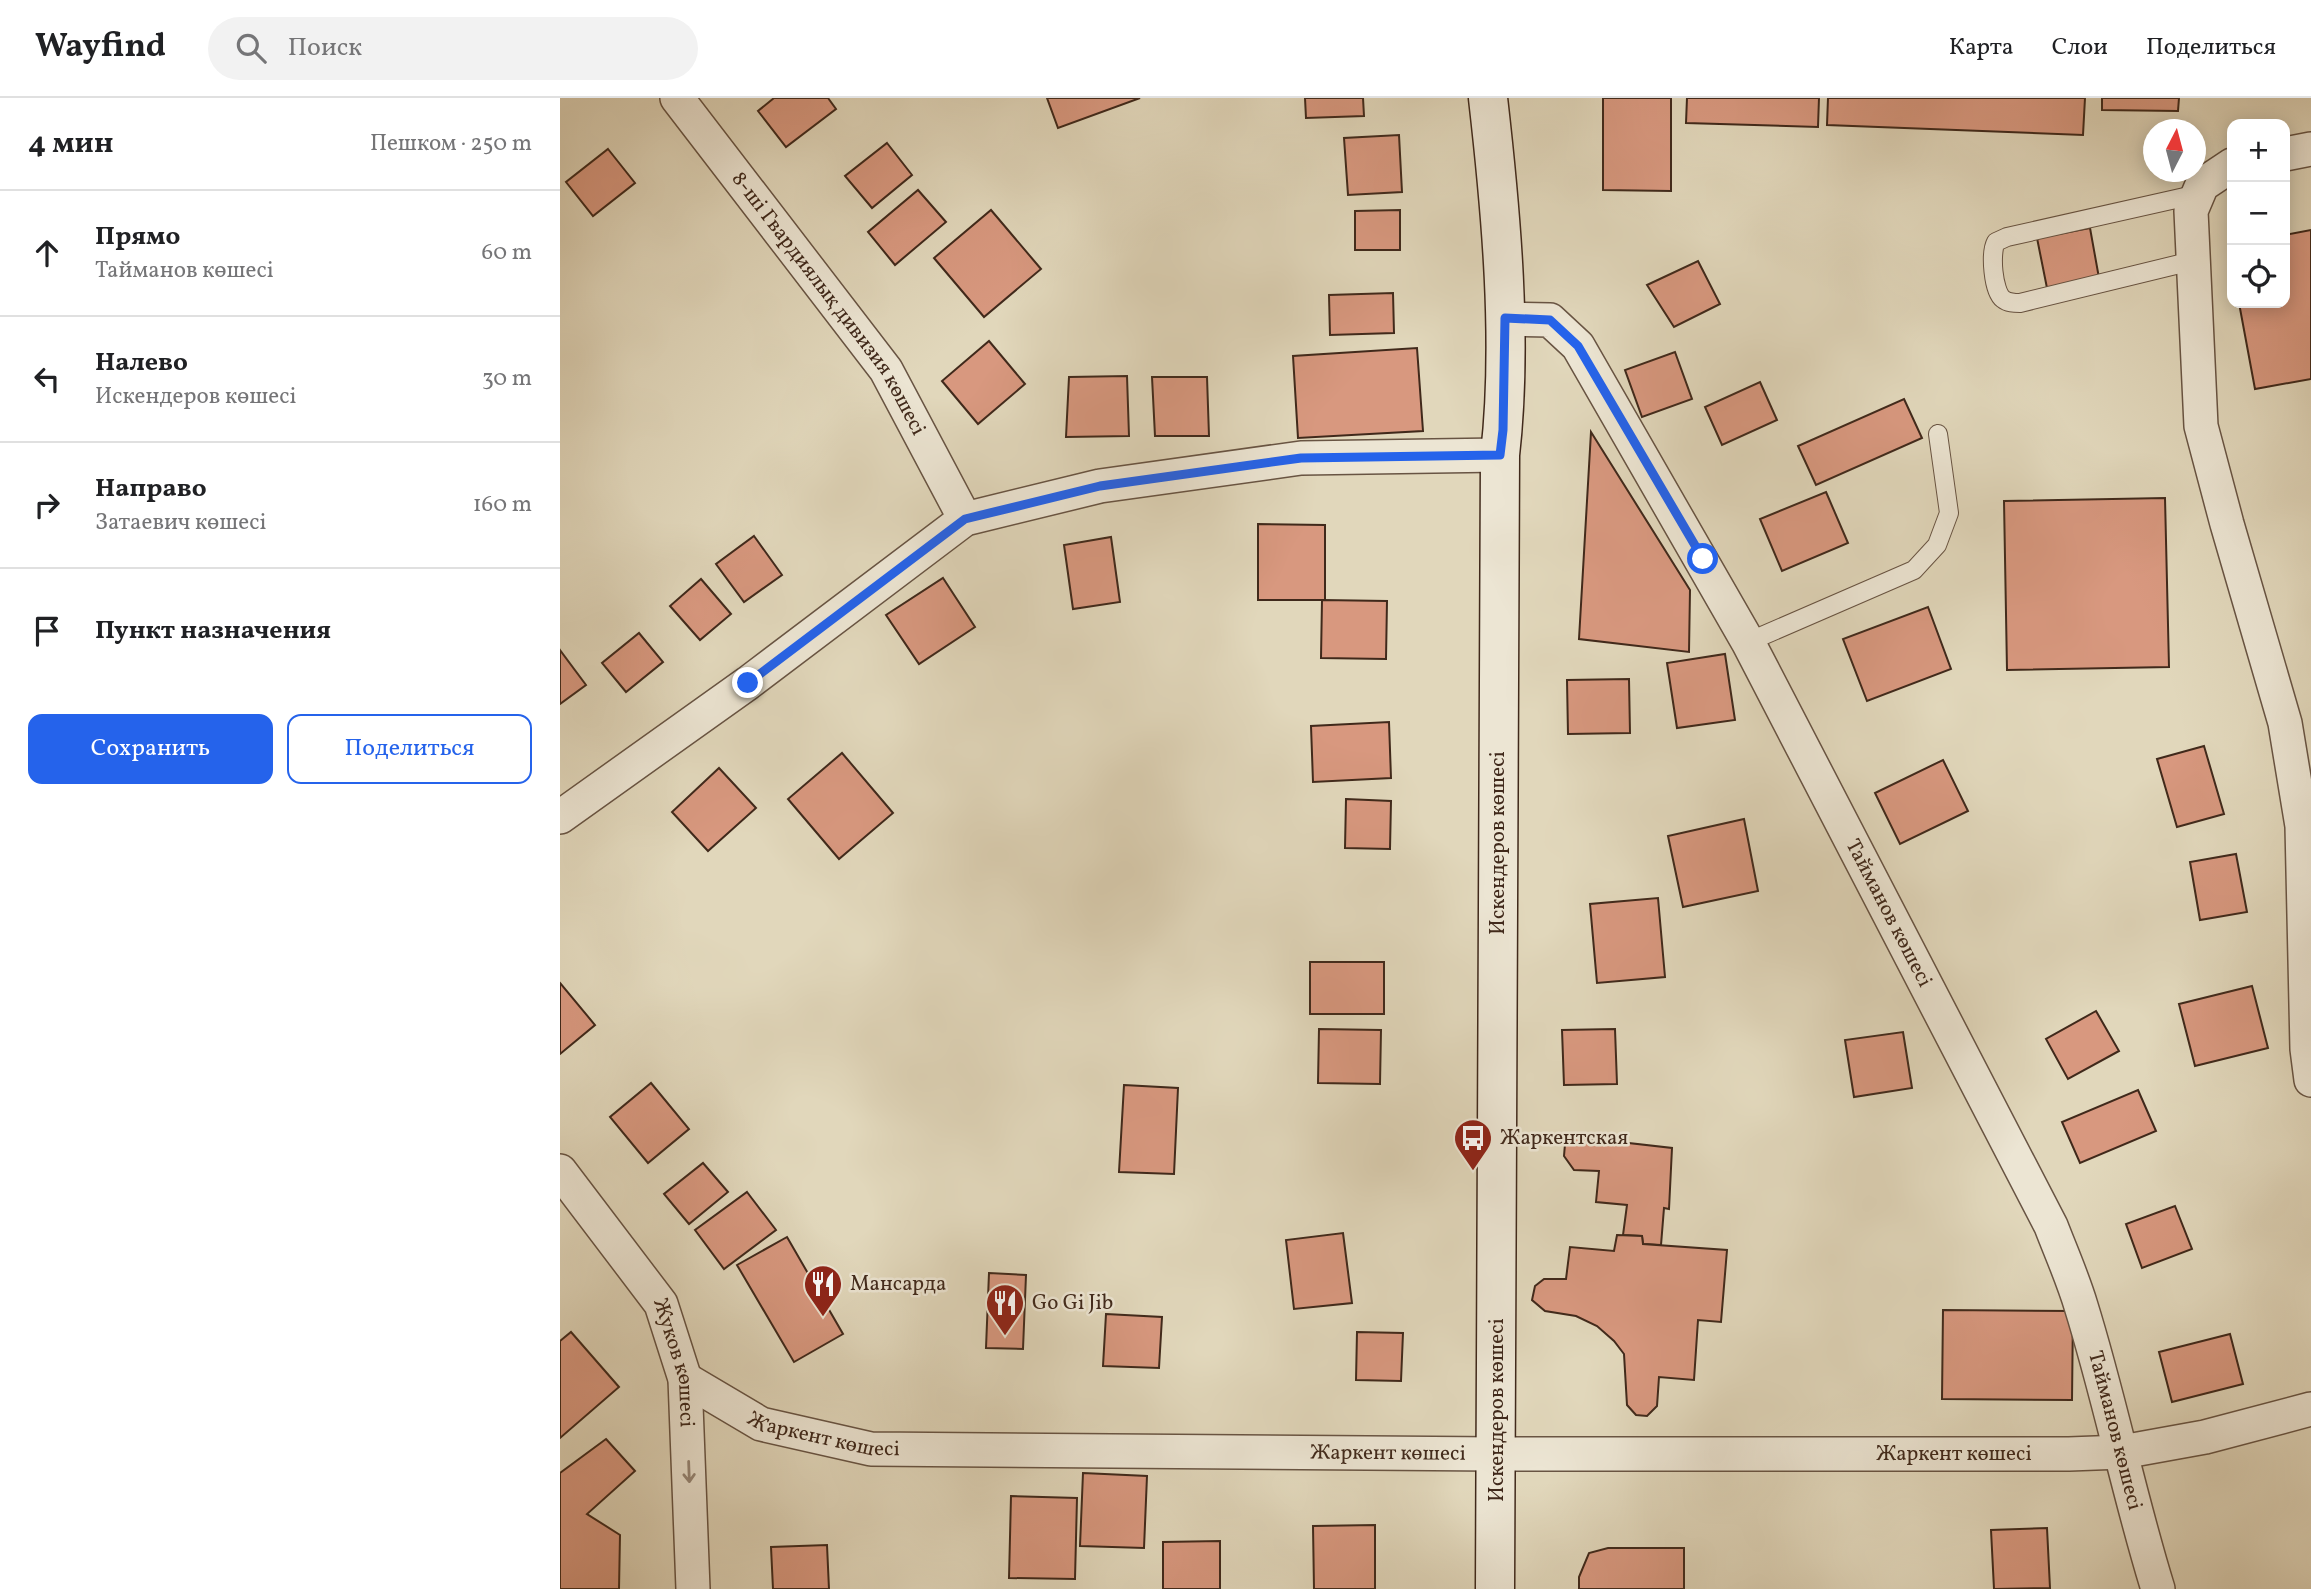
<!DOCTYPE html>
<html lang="ru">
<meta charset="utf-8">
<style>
:root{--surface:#fff;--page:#f2f2f2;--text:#202124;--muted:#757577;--line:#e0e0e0;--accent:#2563eb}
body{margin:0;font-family:Vollkorn,serif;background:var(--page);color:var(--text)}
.controls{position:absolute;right:21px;top:21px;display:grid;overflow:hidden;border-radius:14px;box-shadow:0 4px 18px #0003}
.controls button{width:63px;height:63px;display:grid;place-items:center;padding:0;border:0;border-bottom:2px solid var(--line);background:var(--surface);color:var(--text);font:35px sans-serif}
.compass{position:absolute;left:1583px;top:21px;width:63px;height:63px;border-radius:50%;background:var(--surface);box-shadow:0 4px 18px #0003;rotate:6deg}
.stop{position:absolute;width:21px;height:21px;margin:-16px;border:5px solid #2563eb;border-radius:50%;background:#fff}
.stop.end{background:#2563eb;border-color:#fff;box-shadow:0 2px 7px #0008}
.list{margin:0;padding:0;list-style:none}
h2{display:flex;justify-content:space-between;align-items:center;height:91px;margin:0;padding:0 28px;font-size:30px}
h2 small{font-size:23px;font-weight:400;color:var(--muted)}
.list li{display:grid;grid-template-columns:46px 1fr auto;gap:21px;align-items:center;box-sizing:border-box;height:126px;padding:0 28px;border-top:2px solid var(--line)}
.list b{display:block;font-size:26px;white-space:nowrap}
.list p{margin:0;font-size:23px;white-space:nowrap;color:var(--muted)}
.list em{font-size:23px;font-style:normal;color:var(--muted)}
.actions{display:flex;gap:14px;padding:21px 28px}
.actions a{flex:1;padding:16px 0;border:2px solid var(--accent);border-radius:14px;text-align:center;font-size:24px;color:var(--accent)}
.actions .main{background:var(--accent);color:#fff}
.icon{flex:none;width:38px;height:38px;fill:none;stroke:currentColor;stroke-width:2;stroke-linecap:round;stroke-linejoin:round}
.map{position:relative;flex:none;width:1751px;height:1491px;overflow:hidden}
header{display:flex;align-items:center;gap:42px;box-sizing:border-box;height:98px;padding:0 35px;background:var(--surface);border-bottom:2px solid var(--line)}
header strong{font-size:33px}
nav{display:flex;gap:38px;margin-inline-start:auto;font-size:24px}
.search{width:490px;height:63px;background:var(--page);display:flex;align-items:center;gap:18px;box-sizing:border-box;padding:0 24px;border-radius:38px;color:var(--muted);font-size:26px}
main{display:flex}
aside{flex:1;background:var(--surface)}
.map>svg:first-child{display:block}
</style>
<header>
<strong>Wayfind</strong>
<div class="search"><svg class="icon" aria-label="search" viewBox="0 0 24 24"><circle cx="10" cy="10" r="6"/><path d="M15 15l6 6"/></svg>Поиск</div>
<nav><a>Карта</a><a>Слои</a><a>Поделиться</a></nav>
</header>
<main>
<aside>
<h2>4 мин<small>Пешком · 250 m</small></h2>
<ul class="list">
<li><svg class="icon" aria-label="ahead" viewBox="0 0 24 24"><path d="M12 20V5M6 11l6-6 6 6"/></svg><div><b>Прямо</b><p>Тайманов көшесі</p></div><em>60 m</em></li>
<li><svg class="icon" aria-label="left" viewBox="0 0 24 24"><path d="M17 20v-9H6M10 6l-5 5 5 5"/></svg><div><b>Налево</b><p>Искендеров көшесі</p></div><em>30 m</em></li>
<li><svg class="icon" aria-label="right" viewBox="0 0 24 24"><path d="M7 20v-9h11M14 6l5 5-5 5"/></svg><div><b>Направо</b><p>Затаевич көшесі</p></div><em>160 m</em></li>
<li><svg class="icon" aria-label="arrive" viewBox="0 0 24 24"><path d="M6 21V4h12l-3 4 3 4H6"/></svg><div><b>Пункт назначения</b></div></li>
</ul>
<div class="actions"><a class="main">Сохранить</a><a>Поделиться</a></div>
</aside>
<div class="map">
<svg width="1751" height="1491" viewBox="0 0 1751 1491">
<rect width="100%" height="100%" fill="#e1d7bb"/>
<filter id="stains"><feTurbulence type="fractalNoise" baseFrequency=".00286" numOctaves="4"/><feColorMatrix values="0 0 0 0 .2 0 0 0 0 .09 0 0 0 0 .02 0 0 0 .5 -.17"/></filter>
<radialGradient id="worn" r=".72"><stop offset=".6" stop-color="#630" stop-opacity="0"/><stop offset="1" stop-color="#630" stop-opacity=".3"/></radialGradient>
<g fill="#d8987f" stroke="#40291b" stroke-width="2">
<path d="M214,0h54l8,11 -50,38 -28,-36z"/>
<path d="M487,0h93l-82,30z"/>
<path d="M745,0h58l1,18 -58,2z"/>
<path d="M1043,0h68v93l-68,-1z"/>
<path d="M1127,0h132l-1,29 -132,-4z"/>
<path d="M1268,0h257l-2,37 -256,-10z"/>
<path d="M1542,0h77l-1,13 -76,-1z"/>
<path d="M839,37l3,57 -54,3 -4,-57z"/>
<path d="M327,45l25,32 -40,33 -27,-32z"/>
<path d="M48,51l27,34 -42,33 -27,-34z"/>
<path d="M358,92l28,32 -51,43 -27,-33z"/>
<path d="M431,112l50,59 -57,48 -50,-59z"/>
<path d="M840,112v40h-45v-39z"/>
<path d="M1530,130l9,50 -52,10 -10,-50z"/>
<path d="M1751,132v149l-56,10 -16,-86h46v-68z"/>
<path d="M1138,163l22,43 -46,23 -27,-42z"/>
<path d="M833,195l1,40 -64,2 -1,-40z"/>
<path d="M429,243l36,43 -47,40 -36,-43z"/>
<path d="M857,250l6,83 -125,7 -5,-82z"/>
<path d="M1115,254l17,47 -50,18 -17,-47z"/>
<path d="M567,278l2,60 -63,1 3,-60z"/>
<path d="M592,279h55l2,59h-54z"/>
<path d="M1200,284l17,38 -55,25 -17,-38z"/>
<path d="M1344,301l18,39 -106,47 -18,-39z"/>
<path d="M1031,334l99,158 -1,62 -110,-13z"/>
<path d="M1266,394l22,51 -66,28 -22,-52z"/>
<path d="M1605,400l4,169 -162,3 -3,-169z"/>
<path d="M698,426l67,1v75h-67z"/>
<path d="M194,438l28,39 -38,27 -28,-38z"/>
<path d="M551,439l9,65 -47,7 -9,-64z"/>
<path d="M383,480l32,49 -56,37 -33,-49z"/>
<path d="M141,481l30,35 -31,26 -30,-34z"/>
<path d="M762,502l65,1 -1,58 -65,-1z"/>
<path d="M1368,509l23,62 -84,32 -24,-62z"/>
<path d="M79,535l24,29 -37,30 -24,-29z"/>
<path d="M0,552l26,35 -26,19z"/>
<path d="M1165,556l10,66 -58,8 -10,-65z"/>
<path d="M1069,581l1,54 -62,1 -1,-54z"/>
<path d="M829,624l2,56 -78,4 -2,-56z"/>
<path d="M1644,648l20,68 -47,13 -20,-68z"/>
<path d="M282,655l51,60 -54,46 -51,-60z"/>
<path d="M1383,662l25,51 -68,33 -25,-51z"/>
<path d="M159,670l37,40 -48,43 -36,-39z"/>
<path d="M786,701l45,2 -1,48 -45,-1z"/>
<path d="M1184,721l14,72 -75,16 -15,-71z"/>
<path d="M1676,756l11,58 -47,8 -10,-58z"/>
<path d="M1098,800l7,79 -68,6 -7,-79z"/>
<rect x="750" y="864" width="74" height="52"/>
<path d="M0,885l35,42 -35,29z"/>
<path d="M1692,888l16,62 -73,18 -16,-62z"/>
<path d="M1536,913l23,40 -51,28 -22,-40z"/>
<path d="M759,931l62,1 -1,54 -62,-1z"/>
<path d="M1055,931l2,55 -53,1 -2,-55z"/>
<path d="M1343,934l9,56 -58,9 -9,-57z"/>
<path d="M91,985l38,46 -41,34 -38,-46z"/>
<path d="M564,987l54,3 -4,86 -55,-2z"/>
<path d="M1578,992l18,41 -76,32 -18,-41z"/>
<path d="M1016,1039l96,11 -3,61 -5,-1 -3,37 -18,-1 -1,-8 -19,-1 4,-30 -31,-3 3,-31 -25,-1 -10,-14 1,-12z"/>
<path d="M143,1065l25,29 -39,32 -25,-30z"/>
<path d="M187,1094l29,38 -52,39 -29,-39z"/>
<path d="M1615,1108l17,43 -50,19 -16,-44z"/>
<path d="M783,1135l9,70 -58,6 -8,-69z"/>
<path d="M1057,1137l25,1 1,8 84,6 -6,72 -23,-2 -4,60 -35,-3 -2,29 -10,10 -11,-1 -9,-10 -3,-51 -10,-13 -17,-15 -21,-10 -31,-5 -13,-11 3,-14 9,-7h22l4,-32 44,4z"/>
<path d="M227,1139l56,97 -49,28 -57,-97z"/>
<path d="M429,1175l37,2 -3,74 -37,-1z"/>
<path d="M1383,1212l130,1 -1,89 -130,-1z"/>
<path d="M546,1216l56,3 -3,51 -56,-2z"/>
<path d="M11,1234l48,55 -59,51v-97z"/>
<path d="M797,1234l46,1 -2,48 -45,-1z"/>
<path d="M1670,1236l13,50 -71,18 -13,-50z"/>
<path d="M46,1341l29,32 -48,43 33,21 -1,54h-59v-116z"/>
<path d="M523,1375l64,3 -3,72 -64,-2z"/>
<path d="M451,1398l66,2 -2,81 -66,-1z"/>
<path d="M815,1427v64h-61l-1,-63z"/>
<path d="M1487,1430l3,60 -56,1 -3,-59z"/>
<path d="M660,1443v48h-57v-47z"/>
<path d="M267,1447l2,44h-56l-2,-42z"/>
<path d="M1048,1450h76v41h-105v-12l10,-24z"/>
</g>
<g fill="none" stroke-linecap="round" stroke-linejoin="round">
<defs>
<g id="lane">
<path d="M1632,163l-172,42c-6,0 -12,0 -17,-4 -10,-8 -13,-46 -7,-57l11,-5 191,-43"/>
<path d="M1188,544l166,-72 23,-25 12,-32 -11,-79"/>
</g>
<g id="street">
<path id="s1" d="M117,0l209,272 79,149"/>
<path d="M1725,56l26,-5"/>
<path d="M1672,67l-30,20 -11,26 10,215 26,98 58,199 17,103 5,223 4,31"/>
<path id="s2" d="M945,221l45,1 28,26 170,296 303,584c10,26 22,53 30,80 29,93 48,190 77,283"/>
<path d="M0,719l188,-134 217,-164 135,-33 201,-28 199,-3"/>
<path id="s3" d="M0,1073l101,133 24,75 8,210"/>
<path id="s4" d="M125,1281l76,45 110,25 626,5h572l53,-2 83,-15 106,-28"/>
</g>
<path id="secondary" d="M928,0c13,113 25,244 12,357l-5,1134"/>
</defs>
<use href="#lane" stroke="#685443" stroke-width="20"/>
<use href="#street" stroke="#685443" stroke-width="36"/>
<use href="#secondary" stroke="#40291b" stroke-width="41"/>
<use href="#lane" stroke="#ece5d3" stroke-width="18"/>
<use href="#street" stroke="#ece5d3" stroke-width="33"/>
<use href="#secondary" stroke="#ece5d3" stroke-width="38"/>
</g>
<defs><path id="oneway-shaft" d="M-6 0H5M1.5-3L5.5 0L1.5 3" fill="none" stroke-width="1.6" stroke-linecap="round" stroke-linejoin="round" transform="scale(1.75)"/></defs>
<use stroke="#968777" href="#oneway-shaft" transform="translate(129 1374) rotate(88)"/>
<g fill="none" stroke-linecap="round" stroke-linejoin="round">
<path stroke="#2563eb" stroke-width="9" d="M188,585l217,-164 135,-33 201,-28 199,-3 3,-25 2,-112 45,2 28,26 125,213"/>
</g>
<defs>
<symbol id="bus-pin" viewBox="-11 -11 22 30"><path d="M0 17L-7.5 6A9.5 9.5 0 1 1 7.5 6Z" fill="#8f2418" stroke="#ece5d3"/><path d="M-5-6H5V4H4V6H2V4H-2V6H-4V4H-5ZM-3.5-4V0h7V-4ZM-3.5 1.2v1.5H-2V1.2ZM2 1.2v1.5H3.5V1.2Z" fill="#fff"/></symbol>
<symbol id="restaurant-pin" viewBox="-11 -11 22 30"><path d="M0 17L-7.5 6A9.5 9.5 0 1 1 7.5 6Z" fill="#8f2418" stroke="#ece5d3"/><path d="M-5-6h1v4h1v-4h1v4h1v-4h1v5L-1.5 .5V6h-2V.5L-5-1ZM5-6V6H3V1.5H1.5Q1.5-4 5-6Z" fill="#fff"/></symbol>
</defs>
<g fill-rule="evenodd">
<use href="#bus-pin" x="891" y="1018" width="44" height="60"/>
<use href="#restaurant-pin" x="241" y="1164" width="44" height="60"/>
<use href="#restaurant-pin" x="423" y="1183" width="44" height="60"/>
</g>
<g text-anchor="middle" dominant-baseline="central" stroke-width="5" stroke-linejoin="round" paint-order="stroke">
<g font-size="21" fill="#40291b" stroke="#ece5d3">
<text stroke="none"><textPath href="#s1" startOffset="256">8-ші Гвардиялық дивизия көшесі</textPath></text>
<text transform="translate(938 745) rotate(-90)">Искендеров көшесі</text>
<text stroke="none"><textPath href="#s2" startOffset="730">Тайманов көшесі</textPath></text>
<text stroke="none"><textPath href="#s3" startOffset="228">Жуков көшесі</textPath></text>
<text transform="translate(937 1312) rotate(-90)">Искендеров көшесі</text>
<text stroke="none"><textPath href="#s4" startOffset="152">Жаркент көшесі</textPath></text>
<text stroke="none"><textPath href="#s2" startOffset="1297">Тайманов көшесі</textPath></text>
<text stroke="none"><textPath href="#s4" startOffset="718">Жаркент көшесі</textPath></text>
<text stroke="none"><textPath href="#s4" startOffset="1284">Жаркент көшесі</textPath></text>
</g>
<g font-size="21" fill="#40291b" stroke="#ece5d3" text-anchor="start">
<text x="940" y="1040">Жаркентская</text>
<text x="290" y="1186">Мансарда</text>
<text x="472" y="1205">Go Gi Jib</text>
</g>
</g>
<rect width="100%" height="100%" filter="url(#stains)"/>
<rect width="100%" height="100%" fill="url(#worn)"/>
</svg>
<div class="controls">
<button>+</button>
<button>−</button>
<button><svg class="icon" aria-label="locate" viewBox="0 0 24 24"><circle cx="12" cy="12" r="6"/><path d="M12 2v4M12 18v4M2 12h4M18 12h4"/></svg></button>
</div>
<svg class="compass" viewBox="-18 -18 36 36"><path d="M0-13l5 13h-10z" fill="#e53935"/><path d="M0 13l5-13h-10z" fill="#757577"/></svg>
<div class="stop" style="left:1143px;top:461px"></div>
<div class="stop end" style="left:188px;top:585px"></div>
</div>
</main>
